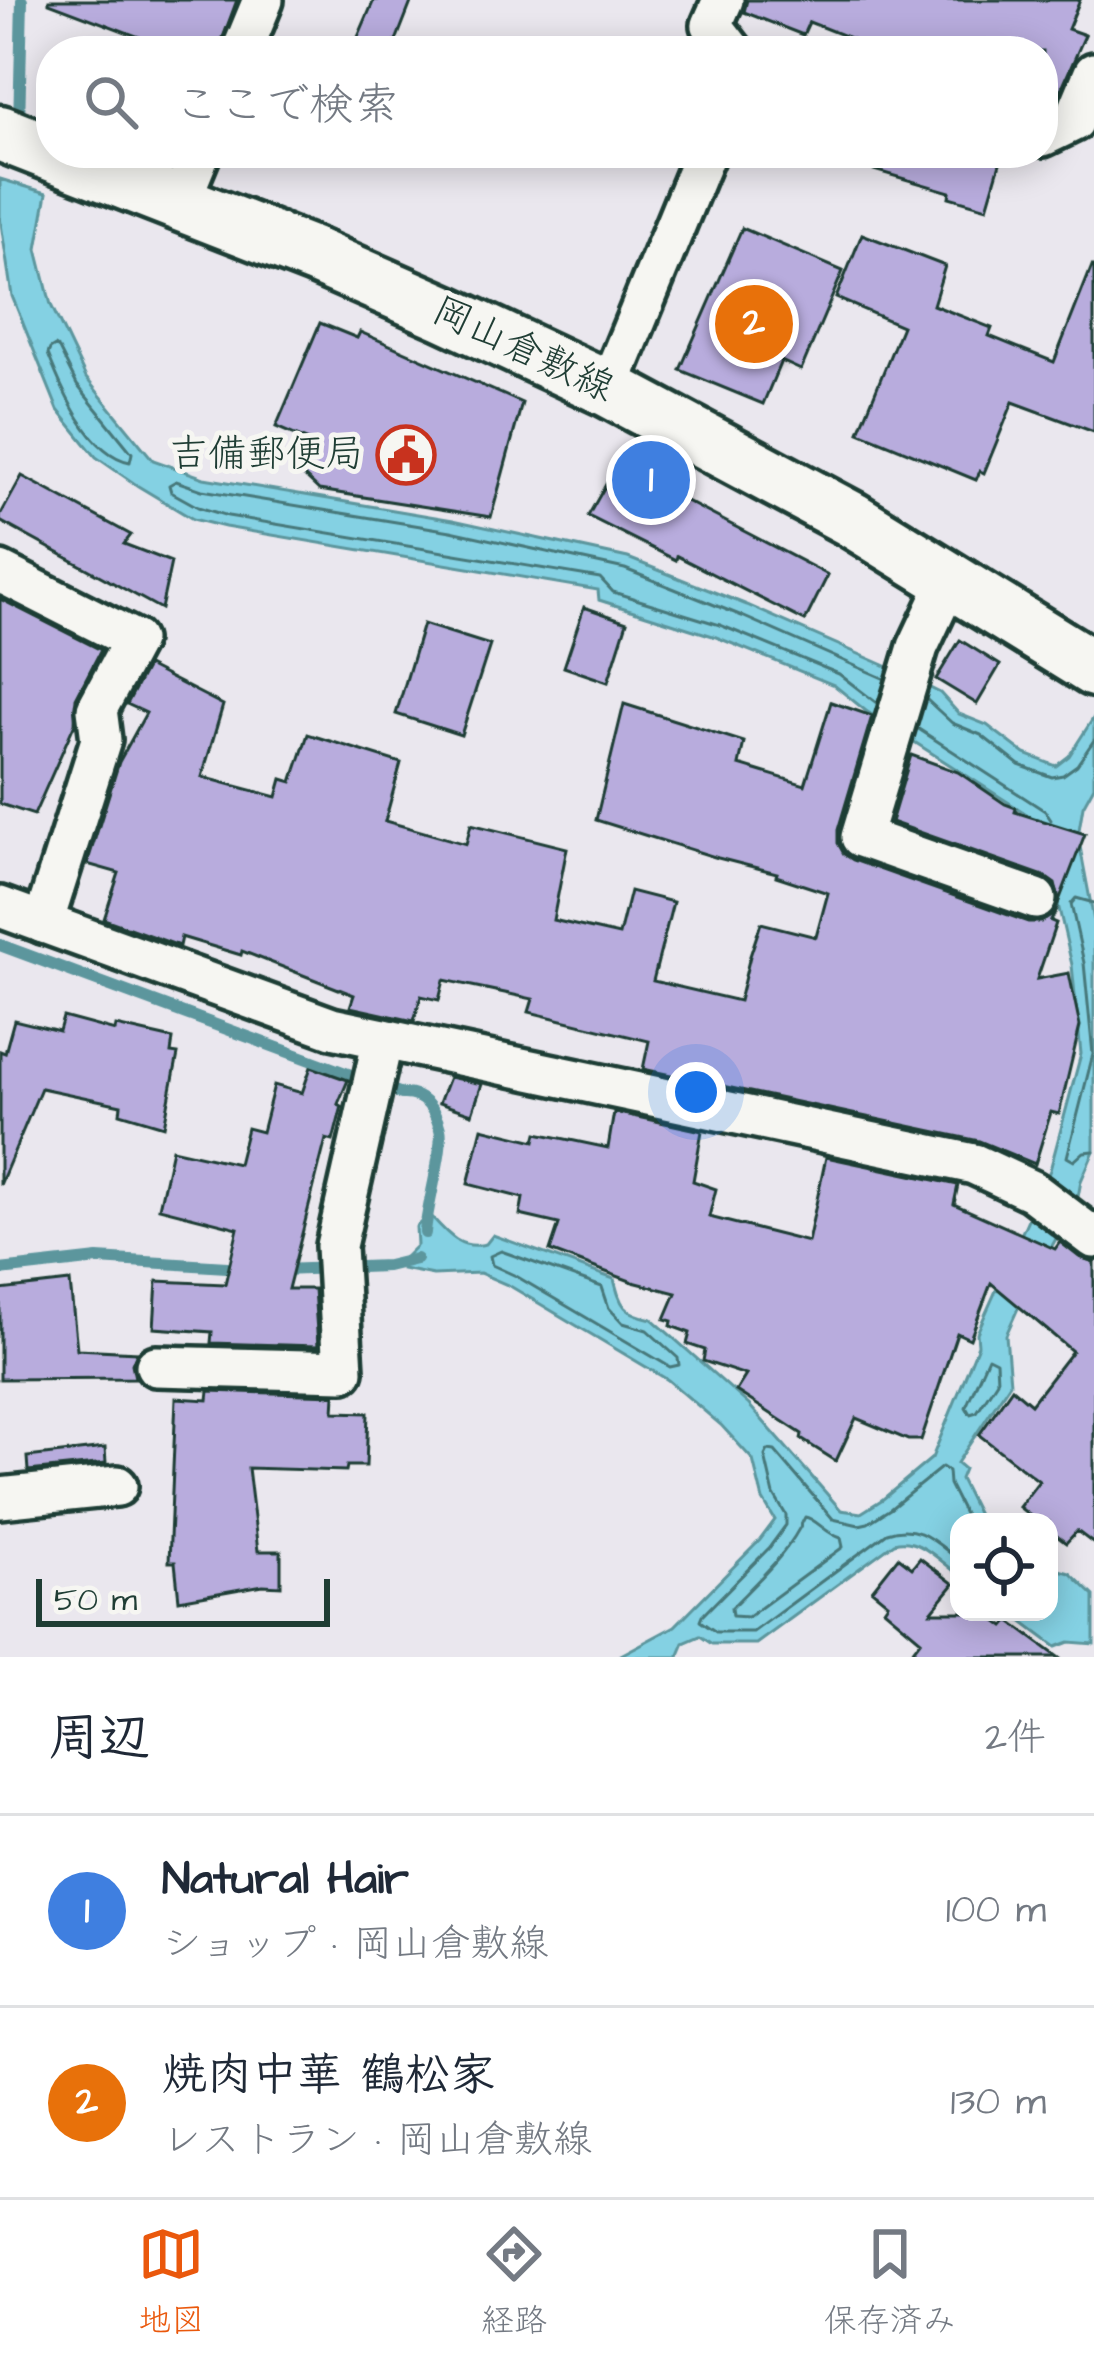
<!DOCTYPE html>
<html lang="ja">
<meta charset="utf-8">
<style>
:root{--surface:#fff;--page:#f2f2f3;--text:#1f2937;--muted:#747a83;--line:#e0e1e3;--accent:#ea580c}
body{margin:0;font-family:"Architects Daughter","Klee One",sans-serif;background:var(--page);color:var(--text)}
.controls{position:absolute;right:36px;bottom:36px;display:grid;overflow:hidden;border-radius:24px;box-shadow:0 6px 30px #0003}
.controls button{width:108px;height:108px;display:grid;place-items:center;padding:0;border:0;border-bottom:3px solid var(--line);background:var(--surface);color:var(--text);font:60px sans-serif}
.scale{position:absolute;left:36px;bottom:30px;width:294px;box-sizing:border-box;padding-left:12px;border:6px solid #1f3d34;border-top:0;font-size:33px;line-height:42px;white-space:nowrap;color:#1f3d34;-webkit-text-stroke:9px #f6f6f2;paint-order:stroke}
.you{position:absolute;left:696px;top:1092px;width:42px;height:42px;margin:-30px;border:9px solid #fff;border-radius:50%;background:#1a73e8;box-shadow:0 0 0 18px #1a73e833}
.badge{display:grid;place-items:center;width:78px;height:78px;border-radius:50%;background:var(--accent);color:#fff;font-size:39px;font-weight:700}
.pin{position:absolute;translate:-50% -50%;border:6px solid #fff;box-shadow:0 3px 12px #0006}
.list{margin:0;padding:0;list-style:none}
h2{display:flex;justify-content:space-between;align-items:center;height:156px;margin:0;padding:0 48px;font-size:51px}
h2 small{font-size:39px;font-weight:400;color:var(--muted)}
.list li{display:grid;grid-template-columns:78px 1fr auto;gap:36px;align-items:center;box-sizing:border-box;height:192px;padding:0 48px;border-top:3px solid var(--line)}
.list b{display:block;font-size:45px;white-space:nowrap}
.list p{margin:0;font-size:39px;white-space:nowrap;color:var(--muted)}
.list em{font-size:39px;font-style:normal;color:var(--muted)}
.icon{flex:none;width:66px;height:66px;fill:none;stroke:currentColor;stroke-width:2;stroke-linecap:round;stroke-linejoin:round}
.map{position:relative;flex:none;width:1094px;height:1657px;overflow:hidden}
.search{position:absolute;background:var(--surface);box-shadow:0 6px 30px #0003;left:36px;right:36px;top:36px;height:132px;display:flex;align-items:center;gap:30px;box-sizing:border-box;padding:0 42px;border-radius:48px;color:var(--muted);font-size:45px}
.sheet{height:540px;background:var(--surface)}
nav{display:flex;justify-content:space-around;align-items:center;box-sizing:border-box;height:168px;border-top:3px solid var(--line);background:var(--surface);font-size:33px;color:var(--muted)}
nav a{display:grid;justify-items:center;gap:6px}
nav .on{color:var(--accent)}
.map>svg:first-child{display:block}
</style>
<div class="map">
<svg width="1094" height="1657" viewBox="0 0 1094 1657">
<rect width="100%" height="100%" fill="#eae7ee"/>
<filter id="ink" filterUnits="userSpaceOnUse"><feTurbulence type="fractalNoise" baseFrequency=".00833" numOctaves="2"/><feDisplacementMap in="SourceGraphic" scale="24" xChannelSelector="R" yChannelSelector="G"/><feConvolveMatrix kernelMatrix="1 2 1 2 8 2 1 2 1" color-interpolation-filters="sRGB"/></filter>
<g filter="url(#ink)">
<g fill="#84d1e3" stroke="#5c969d" stroke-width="3">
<path d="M0,179l47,14 -10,56 14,56 35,73 67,82 51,18 249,42 175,38 119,47 137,60 56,28 19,21 28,11 38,29 31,12 13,-10 25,-39v69l-11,20 -5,30 16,85v230l-13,30 -4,21 -53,93 -18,40 4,48 -53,80 7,6 -4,10 19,38 5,5h-25v53c-19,-14 -40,-39 -65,-32l-138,101h-44l-12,-8 -16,7 -6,14h-61l58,-31 85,-86 15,-20 -12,-20 -10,-40 -32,-35 -53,-45 -158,-94 -30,-13 -47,2 -31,-6v-9l15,-15 -1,-18 7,-7 9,-3c16,18 29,33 54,27l7,-9 121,44c7,27 9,34 38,40l97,86 92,105 20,3 22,-14 49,-41 46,-113 -1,-12 73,-163 31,-116 -9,-89 -33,-143 -173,-111 -32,-26 -118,-48 -117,-37 -1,-10 -373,-63 -32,-8 -55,-33 -42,-29 -38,-47 -46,-114 -12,-79z"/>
<path d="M1049,1567l21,6 24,23v48l-25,-2 -13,5 -47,-35h40z"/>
</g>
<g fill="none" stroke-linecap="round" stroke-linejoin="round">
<g stroke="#47787a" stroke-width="3">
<path d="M55,346l4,3 18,36 55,68 -2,9c-41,-8 -68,-72 -82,-108l2,-5z"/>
<path d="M926,699l26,24 29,12 38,30 33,12 11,-2 14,-10 17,-25"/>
<path d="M878,704l-39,-30 -119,-49 -107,-33 -13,-14 -372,-62 -30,-9 -27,-15 -2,-7 7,-4 26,9 249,41 174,38 117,47 143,63"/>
<path d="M917,728l128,83 6,9"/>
<path d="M1094,903l-18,-5 -5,6 13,59 9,91 -26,103 7,4 10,-9 10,-1"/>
<path d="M501,1251l101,36 7,21 14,15 24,7 31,28 1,7 -9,2 -154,-91 -24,-11 -2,-9z"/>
<path d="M988,1357l8,4 1,20 -20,31 -7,2 -4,-7z"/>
<path d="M805,1517c10,1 21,17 36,21l2,9 -95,70 -16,-1 -1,-8c28,-29 58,-55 74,-91z"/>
<path d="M959,1560c-24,-18 -41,-38 -72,-27l-134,99h-37l-16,-11 2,-5 67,-68 17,-23v-10l-12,-20 -9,-39 3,-6 7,1 58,68 26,6 9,-2 22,-14 52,-42 6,4 1,13 19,38"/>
</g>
<g stroke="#5c969d" stroke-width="12">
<path d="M19,125l3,-125"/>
<path d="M0,945l402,149c21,-1 33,15 38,35 5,16 -14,81 -15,104"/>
<path d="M0,1270l98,-11 145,9"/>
<path d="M281,1270l106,-4 29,-7"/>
</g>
</g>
<g fill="#b8acdd" stroke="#1f3d34" stroke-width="3">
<path d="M49,0h188l-19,51h-42l-127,-48z"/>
<path d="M374,0h38l-20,51h-40z"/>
<path d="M747,0h333l-12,29 17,6 -30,68 -12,6v-58h-160l-74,-29 -6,13 -59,-23z"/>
<path d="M847,153h156l-16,55 -38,-11 1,-5 -104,-30z"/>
<path d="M742,228l101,43 -42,99 -20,-9 -18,43 -83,-34z"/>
<path d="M862,234l83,32 -12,39 59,23 -3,8 65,26 38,-96h2v166l-81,-30 -29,71 -4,-2 -4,9 -117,-48 43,-106 -66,-28z"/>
<path d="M320,323l37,15 3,-6 162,71 -31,114 -172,-27 -20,-19 12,-29 -35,-15z"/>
<path d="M617,465l211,110 -23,46 -128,-65 -1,4 -88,-44z"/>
<path d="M22,476l109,59 -7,9 47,18 -10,47 -161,-88v-5z"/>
<path d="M0,599l101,51 -25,48 -1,25 -41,92 -34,-11z"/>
<path d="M584,607l43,15 -19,60 -44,-15z"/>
<path d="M423,624l67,21 -29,90 -65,-21z"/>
<path d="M960,640l40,25 -23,39 -41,-25z"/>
<path d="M147,666l76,39 -21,72 75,20 5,-18 10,3 16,-48 93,29 -16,58 81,23 5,-20 96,24 -14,72 66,15 11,-44 43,11 -20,79 86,20 11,-45 11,-33 55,14 12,-44 -52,-17 1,-3 -59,-15 -122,-38 28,-116 120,38 -5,23 66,20 26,-83 41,14 -34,114v13l6,11 9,6 175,62h13l14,-9 -4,8 5,2 -19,56 32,-6 11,53 -21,88 -8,-2 -16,52 -56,-23 -336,-72 6,-28 -120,-29 4,-13 -89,-19 -5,20 -18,-4 -7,25 -64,-14 4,-12 -112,-44 -1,4 -60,-18 -2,9 -75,-27 15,-46 -32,-9 32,-102 27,-49 -19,-9z"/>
<path d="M911,755l47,17 47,32 11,4 -1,4 70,22 -26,67 -4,-17 -11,-8 -153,-54z"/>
<path d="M63,1017l52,14 1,-5 57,13 -2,14 7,1 -14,72 -44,-13 1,-8 -80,-17 -41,97v-134l5,2 9,-33 45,11z"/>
<path d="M311,1067l37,13 -10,24 4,2 -9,35 -7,-2 -38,150h26l4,57 -107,-3 1,-11 -58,-4 3,-47 68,3 13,-56 -79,-20 13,-59 66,15 9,-36 15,4 12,-47 28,8z"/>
<path d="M449,1077l33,7 -10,30 -33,-11z"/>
<path d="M614,1112l88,19 -9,50 23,8 -7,28 99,25 18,-85 132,28 -4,19 101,45 5,-7 19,15 15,5v282l-17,-13 -11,12 -17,-13v-8h-11l-19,-15 20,-26 -60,-46 33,-47 19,16 41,-53 -81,-68 -21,56 -13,-6 -36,107h-13l-52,-22 -20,43 -35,-22 1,-5 -66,-43 10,-16 -43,-14 2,-11 -18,-6 3,-11 -19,-7 1,-5 -7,-2 11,-26 -43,-11 -83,-31 9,-27 -39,-9 3,-17 -55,-14 14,-56 53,13 2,-8 71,15z"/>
<path d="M70,1282l7,67 60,3 -5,12 3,14 -135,1v-89z"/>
<path d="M209,1391l126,4 -1,17 34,1 -2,53h-19l-1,5 -98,-3 10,83h23v35l-18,-1 -84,15 -4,-38h-6l7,-164 32,2z"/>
<path d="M105,1448l1,15 -78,8 -1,-14z"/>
<path d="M898,1557l14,11 8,-10 34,26 -23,28h53l20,15 5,-6 49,36h-150l13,-17 -37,-31 4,-6 -16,-13z"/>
</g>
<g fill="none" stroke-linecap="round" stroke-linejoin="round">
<defs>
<g id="minor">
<path d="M723,0l-11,25 20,26"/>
<path d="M242,51l21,-51"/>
<path d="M1043,136l31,-15 20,-48"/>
<path d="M179,204l21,-51"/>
<path d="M608,389l97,-236"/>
<path d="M0,572l134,68 -37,69 4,31 -58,183"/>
<path d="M949,581l-31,66 -57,190 175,62"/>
<path d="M0,907l332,121 642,136 58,27 62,47"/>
<path d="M156,1366l187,5 -7,-125 47,-207"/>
<path d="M0,1498l117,-12"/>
</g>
<path id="secondary" d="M0,133l315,123 130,57 163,76 243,130 243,150"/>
</defs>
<use href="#minor" stroke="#1f3d34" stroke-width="48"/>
<use href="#secondary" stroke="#1f3d34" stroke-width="63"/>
<use href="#minor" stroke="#f6f6f2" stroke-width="39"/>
<use href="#secondary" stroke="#f6f6f2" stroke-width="54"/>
</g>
</g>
<defs>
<symbol id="civic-ring" viewBox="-11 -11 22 22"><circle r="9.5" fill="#f6f6f2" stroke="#c8321e" stroke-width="1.5"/><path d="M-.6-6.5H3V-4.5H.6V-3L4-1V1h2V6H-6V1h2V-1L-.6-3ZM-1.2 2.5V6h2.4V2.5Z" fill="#c8321e"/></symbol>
</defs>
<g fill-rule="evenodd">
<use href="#civic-ring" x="373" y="422" width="66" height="66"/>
</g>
<g text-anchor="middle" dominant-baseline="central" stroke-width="10" stroke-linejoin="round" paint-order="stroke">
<g font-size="39" fill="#1f3d34" stroke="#f6f6f2">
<text transform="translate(523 350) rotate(25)">岡山倉敷線</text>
</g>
<g font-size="39" fill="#1f3d34" stroke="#f6f6f2" text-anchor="end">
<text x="364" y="455">吉備郵便局</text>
</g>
</g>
</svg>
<div class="controls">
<button><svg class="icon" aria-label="locate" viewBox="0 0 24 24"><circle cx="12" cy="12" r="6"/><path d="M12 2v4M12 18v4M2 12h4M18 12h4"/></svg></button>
</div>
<div class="scale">50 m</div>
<div class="you"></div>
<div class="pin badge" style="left:651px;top:480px;background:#3f7fe0">1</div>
<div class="pin badge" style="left:754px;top:324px;background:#e8710a">2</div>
<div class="search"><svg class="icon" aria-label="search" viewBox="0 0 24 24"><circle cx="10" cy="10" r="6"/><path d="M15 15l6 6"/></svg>ここで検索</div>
</div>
<section class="sheet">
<h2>周辺<small>2件</small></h2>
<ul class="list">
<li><span class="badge" style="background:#3f7fe0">1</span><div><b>Natural Hair</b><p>ショップ · 岡山倉敷線</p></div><em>100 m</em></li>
<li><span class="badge" style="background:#e8710a">2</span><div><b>焼肉中華 鶴松家</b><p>レストラン · 岡山倉敷線</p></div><em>130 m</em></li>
</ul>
</section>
<nav>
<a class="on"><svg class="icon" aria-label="map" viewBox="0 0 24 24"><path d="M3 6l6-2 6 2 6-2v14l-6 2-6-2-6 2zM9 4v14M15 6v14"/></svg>地図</a>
<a><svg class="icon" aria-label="directions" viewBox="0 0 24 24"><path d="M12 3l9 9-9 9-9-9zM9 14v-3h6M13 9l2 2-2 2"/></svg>経路</a>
<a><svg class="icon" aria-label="saved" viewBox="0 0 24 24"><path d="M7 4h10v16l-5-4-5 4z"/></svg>保存済み</a>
</nav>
